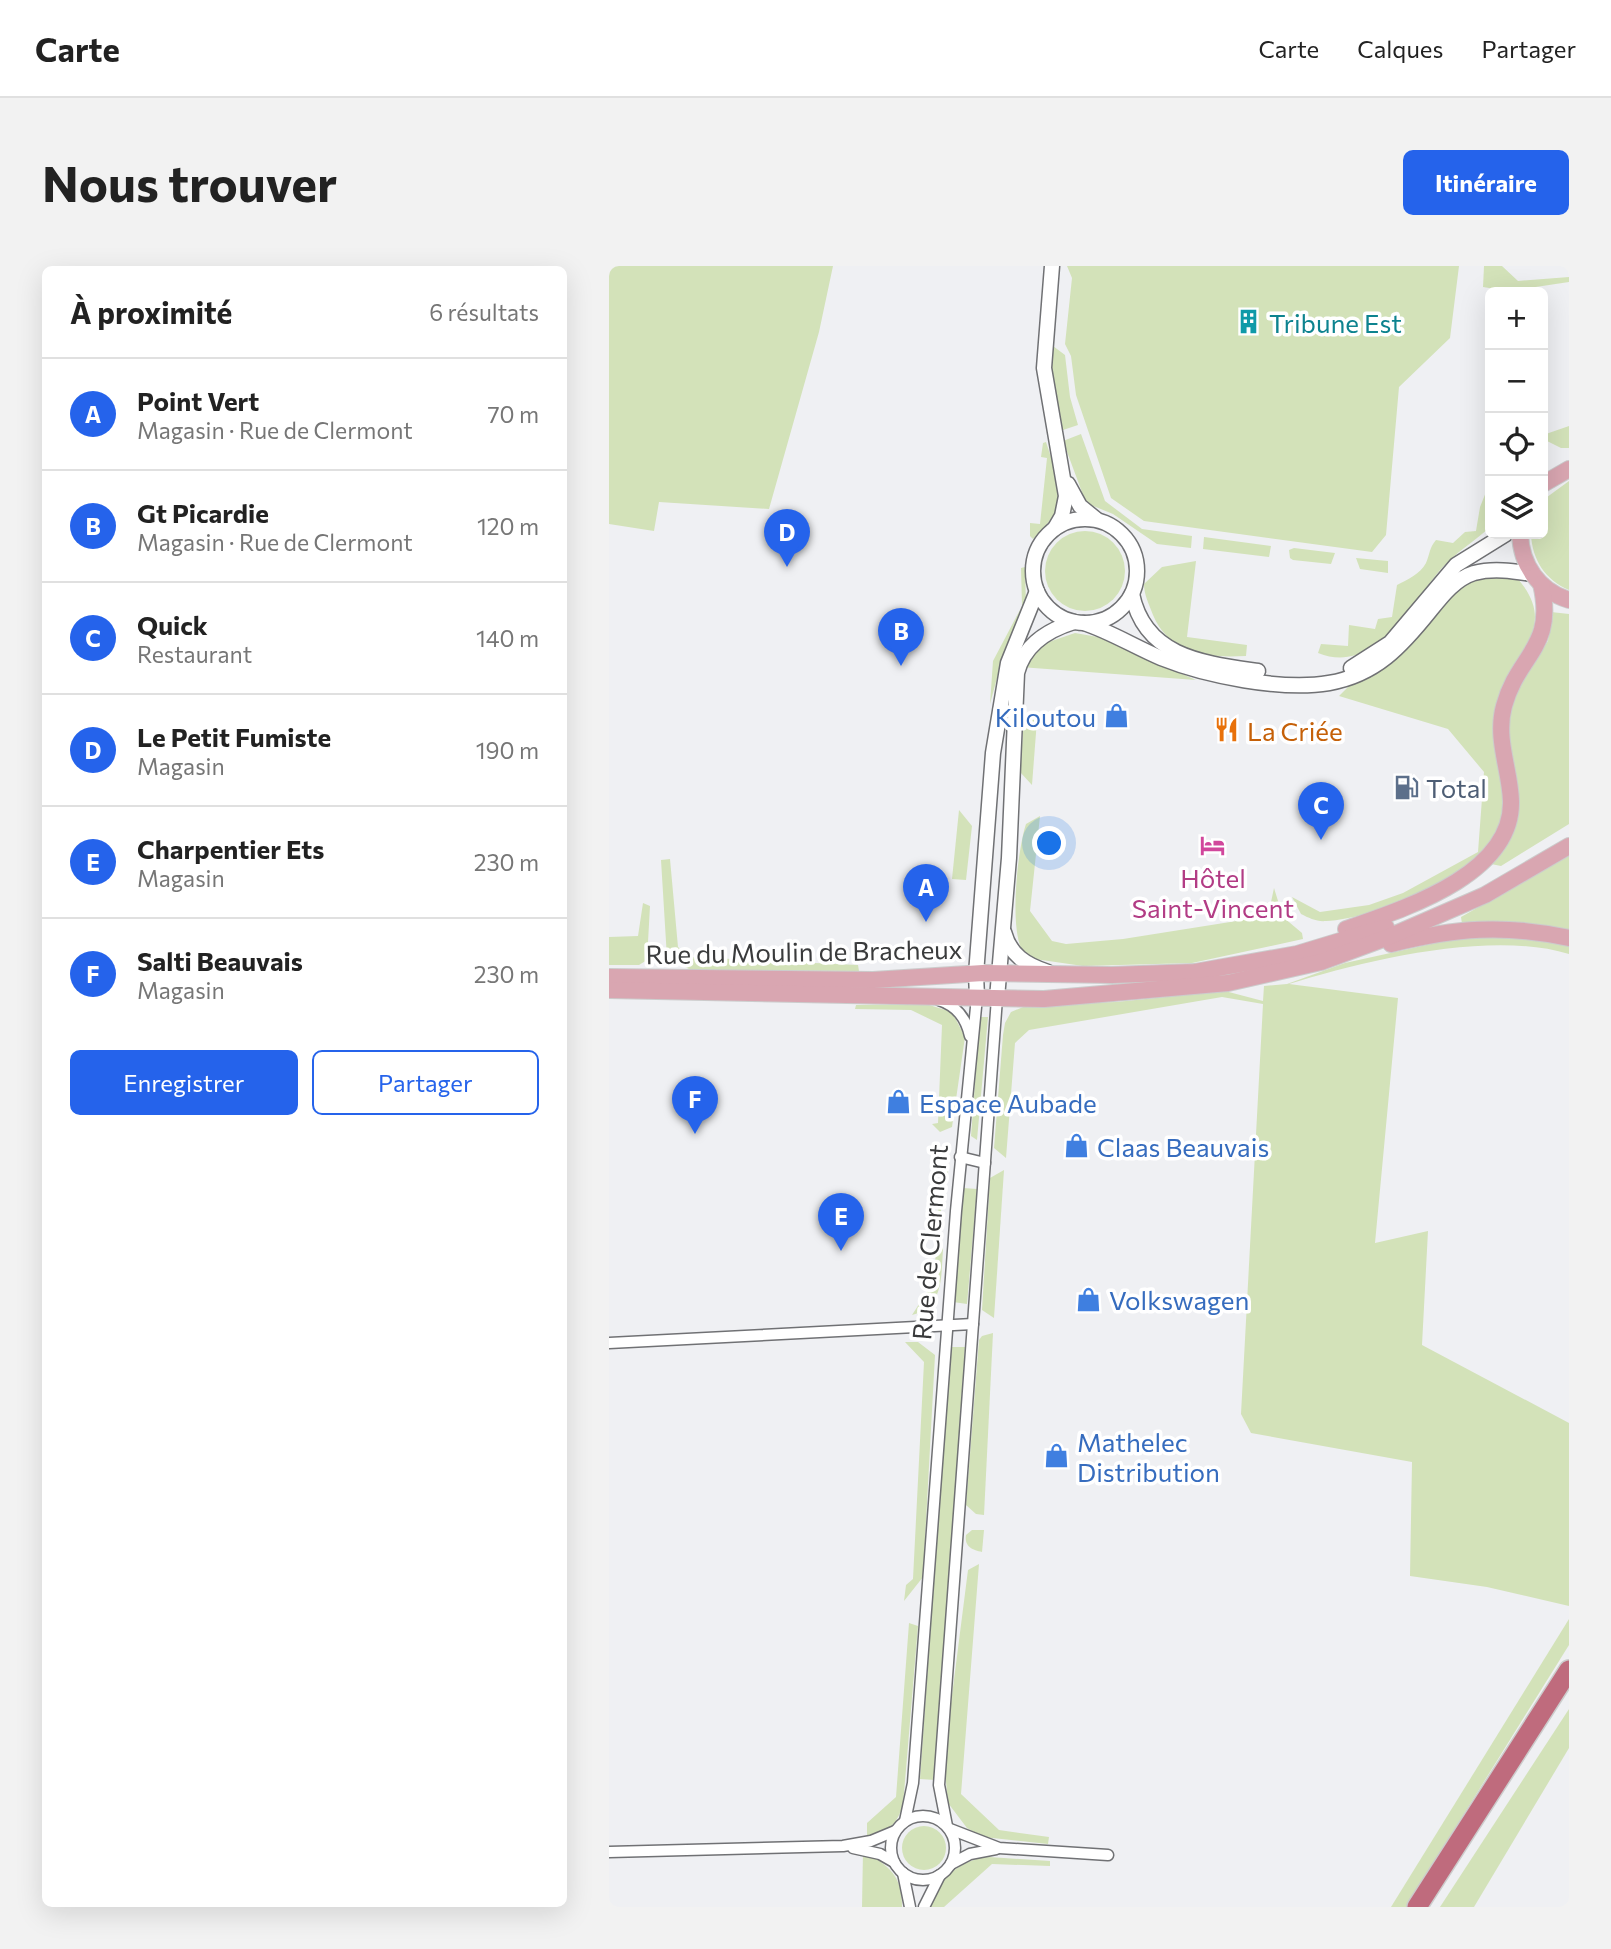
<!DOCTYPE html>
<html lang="fr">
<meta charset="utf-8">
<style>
:root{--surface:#fff;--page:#f2f2f2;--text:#222;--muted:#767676;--line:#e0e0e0;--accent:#2563eb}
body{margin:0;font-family:Commissioner,sans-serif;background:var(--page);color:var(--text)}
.controls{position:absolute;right:21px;top:21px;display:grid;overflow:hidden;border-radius:10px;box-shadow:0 7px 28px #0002}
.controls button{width:63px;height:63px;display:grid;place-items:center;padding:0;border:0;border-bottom:2px solid var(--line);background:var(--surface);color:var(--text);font:35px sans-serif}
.you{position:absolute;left:441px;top:578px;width:24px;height:24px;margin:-18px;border:5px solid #fff;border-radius:50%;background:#1a73e8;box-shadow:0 0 0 10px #1a73e833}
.badge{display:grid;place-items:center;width:46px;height:46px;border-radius:50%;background:var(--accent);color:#fff;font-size:23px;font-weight:700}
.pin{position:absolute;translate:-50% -58px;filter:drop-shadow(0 2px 4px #0008)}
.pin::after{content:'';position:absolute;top:37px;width:24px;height:21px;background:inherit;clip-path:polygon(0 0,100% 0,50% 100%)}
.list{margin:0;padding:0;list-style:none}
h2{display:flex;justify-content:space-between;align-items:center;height:91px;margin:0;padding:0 28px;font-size:30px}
h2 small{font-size:23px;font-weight:400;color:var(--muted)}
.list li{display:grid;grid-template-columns:46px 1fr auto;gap:21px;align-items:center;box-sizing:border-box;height:112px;padding:0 28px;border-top:2px solid var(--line)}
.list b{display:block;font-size:26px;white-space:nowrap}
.list p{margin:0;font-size:23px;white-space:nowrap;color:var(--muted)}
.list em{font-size:23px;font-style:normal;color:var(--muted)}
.actions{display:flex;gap:14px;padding:21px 28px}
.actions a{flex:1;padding:16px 0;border:2px solid var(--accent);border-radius:10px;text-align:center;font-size:24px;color:var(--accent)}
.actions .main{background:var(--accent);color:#fff}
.icon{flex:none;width:38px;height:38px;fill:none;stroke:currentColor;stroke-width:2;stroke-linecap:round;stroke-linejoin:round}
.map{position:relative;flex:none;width:960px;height:1641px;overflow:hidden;border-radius:10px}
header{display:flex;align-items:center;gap:42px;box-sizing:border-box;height:98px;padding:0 35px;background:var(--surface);border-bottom:2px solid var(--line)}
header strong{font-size:33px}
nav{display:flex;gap:38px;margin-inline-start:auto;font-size:24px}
.intro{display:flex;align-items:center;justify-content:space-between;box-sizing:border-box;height:168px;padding:0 42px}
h1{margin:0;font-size:49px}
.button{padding:18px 32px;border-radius:10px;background:var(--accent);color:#fff;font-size:24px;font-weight:700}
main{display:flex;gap:42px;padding:0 42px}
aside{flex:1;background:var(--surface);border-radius:10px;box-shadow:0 7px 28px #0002}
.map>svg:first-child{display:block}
</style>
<header>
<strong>Carte</strong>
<nav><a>Carte</a><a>Calques</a><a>Partager</a></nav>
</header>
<div class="intro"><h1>Nous trouver</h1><a class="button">Itinéraire</a></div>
<main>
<aside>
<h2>À proximité<small>6 résultats</small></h2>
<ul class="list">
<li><span class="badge">A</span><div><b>Point Vert</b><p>Magasin · Rue de Clermont</p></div><em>70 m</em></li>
<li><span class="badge">B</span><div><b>Gt Picardie</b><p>Magasin · Rue de Clermont</p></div><em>120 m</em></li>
<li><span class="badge">C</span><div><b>Quick</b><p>Restaurant</p></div><em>140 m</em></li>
<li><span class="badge">D</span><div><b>Le Petit Fumiste</b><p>Magasin</p></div><em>190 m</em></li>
<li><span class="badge">E</span><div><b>Charpentier Ets</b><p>Magasin</p></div><em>230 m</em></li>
<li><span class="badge">F</span><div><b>Salti Beauvais</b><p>Magasin</p></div><em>230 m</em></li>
</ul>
<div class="actions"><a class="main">Enregistrer</a><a>Partager</a></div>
</aside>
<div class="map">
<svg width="960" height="1641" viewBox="0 0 960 1641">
<rect width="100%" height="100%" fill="#eff0f3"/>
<g fill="#d3e2b9">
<path d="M0,0h224l-14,66 -50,177 -110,-7 -5,29 -45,-7z"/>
<path d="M458,0h392l-9,72 -51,49 -13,148 -14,17 -228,-31 -33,-23 -35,-103 -5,-39 -6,-12 7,-66z"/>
<path d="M875,0h18l16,15 51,-4v5l-61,9 -25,-4z"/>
<path d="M444,80l12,9 5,42 8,28 -18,6 -10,-60z"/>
<path d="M960,160v22h-8l-18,-9v-4z"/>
<path d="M472,168l24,67 37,28 50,7 -1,12 -34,-4 -44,-30 -27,-11 -23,-62z"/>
<path d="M437,176c15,47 26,60 -13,97l-3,-3v-13l10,1 7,-66 -6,-1 2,-14z"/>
<path d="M960,215v109c-24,-10 -37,-31 -38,-56h12v-34z"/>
<path d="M881,216v45c-15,14 -35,26 -49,42 -31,36 -66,107 -123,84l3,-9 27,2 1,-21 26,4 3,-10 14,-2 5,-32c10,-5 23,-11 29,-22 4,-9 3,-15 10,-23l17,3 12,-11 11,-1 4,-24z"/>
<circle cx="476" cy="305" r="40"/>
<path d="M595,271l67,9 -2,11 -66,-8z"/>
<path d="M685,282l41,5 -4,11 -38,-4 -3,-2 -1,-8z"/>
<path d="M747,292l32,3v12l-28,-4z"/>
<path d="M587,295l-9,76 60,8 -1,11c-38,2 -76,-1 -93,-41 -4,-11 -9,-20 -9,-31l18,-17z"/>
<path d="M416,301l1,40 -21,41 -15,56 3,-43 29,-55 -1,-38z"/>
<path d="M890,310l19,3c43,50 -8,75 -20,124 -10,43 11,75 5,117 -8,54 -128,99 -177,101 -9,1 -17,-3 -25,-7l-9,-17 28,15 49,-7 34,-12 75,-41 6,-80 -36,-43 -109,-33 10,-10 41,-21 67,-75 17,-9z"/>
<path d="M942,346l18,2v210l-68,42 -10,-2 18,-24 5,-16 -9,-86 3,-18 8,-29 32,-50z"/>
<path d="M466,367l23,4 98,43 -176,-13 20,-22z"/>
<path d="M415,453l13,1 -5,65 -12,-13z"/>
<path d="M350,544l13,16 -6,54 -14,-1z"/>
<path d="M431,550l-10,95 22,30 14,3 57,-5 145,-23 6,-28 9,29 19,16 1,6 -111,24 -109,3 -55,-8c-22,-15 -10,-111 -2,-134z"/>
<path d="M960,590v77c-36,-7 -70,-13 -107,-9l-1,-7z"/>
<path d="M61,593l8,88 12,10 168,8 1,6 -168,-1 -24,-12 -6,-98z"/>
<path d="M34,637l7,3 -3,54 -8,5h-30v-28l29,-1z"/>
<path d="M863,669l97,6v13c-77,-24 -204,6 -280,30l109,14 -23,245 53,-12 -6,114 147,78v183l-82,-19 -77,-11 2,-114 -161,-29 -10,-19 22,-410 -41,-7 -193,33 -14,13 -9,115 -12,-10 9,-113 2,-12 6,-11 17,-7 88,-3 109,-11 38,10 1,-15 23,-2 58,-21z"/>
<path d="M317,738l26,8 13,25 -13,90 -12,5 -8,-8 6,-1 4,-98 -31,-15 -56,-1 1,-4z"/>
<path d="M371,751h8l-11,123 -6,-4z"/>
<path d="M332,901h7v8h-5l-4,70 4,4c-2,28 1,58 -31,66l22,-34z"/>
<path d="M395,904l-10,148 -12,-8 8,-132z"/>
<path d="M354,922l14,1 -10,115 -14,-2z"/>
<path d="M384,1067l-9,182 -8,-1 -10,-9 13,-165 3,-4z"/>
<path d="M296,1076h13l17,13 -12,222 -19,24 2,-16 7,-6 11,-217z"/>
<path d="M341,1081h15l-30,433 -15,-1z"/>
<path d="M363,1264h12l-2,22c-9,-2 -18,-5 -16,-17z"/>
<path d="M370,1298l-18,230 38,36 50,7 -1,7 -65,-7 -16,-9 -19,-25 -3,-32 5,-60 18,-141z"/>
<path d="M960,1353v26l-163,262h-15z"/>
<path d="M300,1357l9,3 -15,179c-7,21 -14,26 -36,32v-14l29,-26z"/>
<path d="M960,1443v39l-95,159h-34z"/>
<circle cx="315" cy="1582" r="22"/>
<path d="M254,1585c27,15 39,25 39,56h-40z"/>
<path d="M380,1591l61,4v5l-58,-2 -48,43h-14c5,-27 33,-49 59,-50z"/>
</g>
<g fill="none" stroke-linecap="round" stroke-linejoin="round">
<defs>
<g id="street">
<path d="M330,734c18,6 27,18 31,36"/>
<path d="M351,891l25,6"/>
<path d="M0,1077l364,-19"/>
<circle cx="314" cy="1582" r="32"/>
<path d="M296,1555l8,-38 43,-572 21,-214"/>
<path d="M338,1560l-8,-41 58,-787"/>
<path d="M341,1563l49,19 109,7"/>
<path d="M244,1582l27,6 14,8"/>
<path d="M0,1586l234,-6 28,-5 24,-10"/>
<path d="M342,1598l19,-10 26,-5"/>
<path d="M294,1607l7,34"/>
<path d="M315,1641l16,-32"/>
</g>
<g id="secondary">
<path d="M443,0l-8,102 22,128 -4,20 -7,12"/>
<path d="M459,218l12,22 16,13"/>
<circle cx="476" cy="305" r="52"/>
<path d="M523,328c13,63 71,69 126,77"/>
<path d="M475,357c27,9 51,24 77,35 45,18 121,33 168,25 47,-8 73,-37 101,-72 12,-15 25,-32 44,-38 19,-5 39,-2 58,1"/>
<path d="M742,402l39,-25 66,-78 50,-31"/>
<path d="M395,666c6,23 22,33 44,40"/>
<path d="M368,731l-1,-23 17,-221 15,-90 29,-72"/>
<path d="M388,732l12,-140 8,-185c7,-28 31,-43 57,-51"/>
</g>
<g id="primary">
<path d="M934,218l26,-15"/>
<path d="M911,268c1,31 19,57 49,66"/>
<path d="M737,663c57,-20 167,-54 165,-128 -1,-32 -16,-62 -7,-95 14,-52 52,-58 37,-122"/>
<path d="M782,678c64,-16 113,-20 178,-6"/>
<path d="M0,711l264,3 110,-7 129,2 83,-3 102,-18 89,-27"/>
<path d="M0,724l435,9 184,-16 93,-21 65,-24 99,-43 84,-49"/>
</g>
<path id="highway" d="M808,1641l152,-237"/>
</defs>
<use href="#street" stroke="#707174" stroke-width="13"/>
<use href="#secondary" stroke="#707174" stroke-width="17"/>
<use href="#primary" stroke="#ccc" stroke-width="18"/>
<use href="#highway" stroke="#ccc" stroke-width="22"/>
<use href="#street" stroke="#fff" stroke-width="10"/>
<use href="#secondary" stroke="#fff" stroke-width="14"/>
<use href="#primary" stroke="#d9a6b1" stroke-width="16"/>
<use href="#highway" stroke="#bf6b7d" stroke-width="19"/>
</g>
<defs>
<symbol id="building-bare" viewBox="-9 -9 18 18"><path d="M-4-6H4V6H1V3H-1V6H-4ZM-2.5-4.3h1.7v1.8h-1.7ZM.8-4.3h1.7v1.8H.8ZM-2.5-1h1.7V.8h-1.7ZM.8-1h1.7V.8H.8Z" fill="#0f9aa8" stroke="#fff" stroke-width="2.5" paint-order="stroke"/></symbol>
<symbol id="shop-bare" viewBox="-9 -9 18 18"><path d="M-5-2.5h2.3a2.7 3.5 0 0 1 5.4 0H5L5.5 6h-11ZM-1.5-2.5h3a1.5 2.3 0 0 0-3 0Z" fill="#3f7fe0" stroke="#fff" stroke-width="2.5" paint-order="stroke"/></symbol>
<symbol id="restaurant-bare" viewBox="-9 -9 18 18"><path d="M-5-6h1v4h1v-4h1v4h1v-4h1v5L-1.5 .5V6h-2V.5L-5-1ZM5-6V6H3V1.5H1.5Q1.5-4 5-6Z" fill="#e8710a" stroke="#fff" stroke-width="2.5" paint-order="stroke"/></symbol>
<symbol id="fuel-bare" viewBox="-9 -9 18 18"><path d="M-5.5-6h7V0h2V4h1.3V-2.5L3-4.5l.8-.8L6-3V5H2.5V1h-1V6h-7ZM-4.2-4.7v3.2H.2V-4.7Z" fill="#5c6f8a" stroke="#fff" stroke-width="2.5" paint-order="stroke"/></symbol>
<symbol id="hotel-bare" viewBox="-9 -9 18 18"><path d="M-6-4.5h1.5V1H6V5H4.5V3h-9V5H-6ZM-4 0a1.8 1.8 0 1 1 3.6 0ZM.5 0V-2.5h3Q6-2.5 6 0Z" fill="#d1479c" stroke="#fff" stroke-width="2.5" paint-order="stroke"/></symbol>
</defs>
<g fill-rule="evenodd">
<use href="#building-bare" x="622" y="38" width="35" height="35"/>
<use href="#shop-bare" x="490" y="432" width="35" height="35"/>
<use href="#restaurant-bare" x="600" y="446" width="35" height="35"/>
<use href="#fuel-bare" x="780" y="504" width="35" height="35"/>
<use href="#hotel-bare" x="586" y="562" width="35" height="35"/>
<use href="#shop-bare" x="272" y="818" width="35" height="35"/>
<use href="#shop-bare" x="450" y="862" width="35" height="35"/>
<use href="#shop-bare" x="462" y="1016" width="35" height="35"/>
<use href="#shop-bare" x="430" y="1172" width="35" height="35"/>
</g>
<g text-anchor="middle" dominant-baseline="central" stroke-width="7" stroke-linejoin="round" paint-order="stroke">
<g font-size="26" fill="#0d838f" stroke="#fff" text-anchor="start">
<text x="660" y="56">Tribune Est</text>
</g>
<g font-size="26" fill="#366cbe" stroke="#fff" text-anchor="start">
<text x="487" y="450" text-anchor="end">Kiloutou</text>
<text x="310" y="836">Espace Aubade</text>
<text x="488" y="880">Claas Beauvais</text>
<text x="500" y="1033">Volkswagen</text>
<text x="468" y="1175">Mathelec<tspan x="468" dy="30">Distribution</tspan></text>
</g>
<g font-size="26" fill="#c56008" stroke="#fff" text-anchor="start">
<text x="638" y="464">La Criée</text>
</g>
<g font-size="26" fill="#4e5e75" stroke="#fff" text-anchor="start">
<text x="817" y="521">Total</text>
</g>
<g font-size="26" fill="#b23c85" stroke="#fff">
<text x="604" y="611">Hôtel<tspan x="604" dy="30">Saint-Vincent</tspan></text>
</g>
<g font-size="26" fill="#3a3b3c" stroke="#fff">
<text transform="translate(195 685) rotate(-1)">Rue du Moulin de Bracheux</text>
<text transform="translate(320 976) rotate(-85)">Rue de Clermont</text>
</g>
</g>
</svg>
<div class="controls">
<button>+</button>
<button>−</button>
<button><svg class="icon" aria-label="locate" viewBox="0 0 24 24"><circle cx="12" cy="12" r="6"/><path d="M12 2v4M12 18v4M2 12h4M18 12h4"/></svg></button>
<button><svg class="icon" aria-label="layers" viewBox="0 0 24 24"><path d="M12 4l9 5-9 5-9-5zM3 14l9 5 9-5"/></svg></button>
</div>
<div class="you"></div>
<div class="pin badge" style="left:317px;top:656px">A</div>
<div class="pin badge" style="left:292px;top:400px">B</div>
<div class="pin badge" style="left:712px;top:574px">C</div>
<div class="pin badge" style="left:178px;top:301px">D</div>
<div class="pin badge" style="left:232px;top:985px">E</div>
<div class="pin badge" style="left:86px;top:868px">F</div>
</div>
</main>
